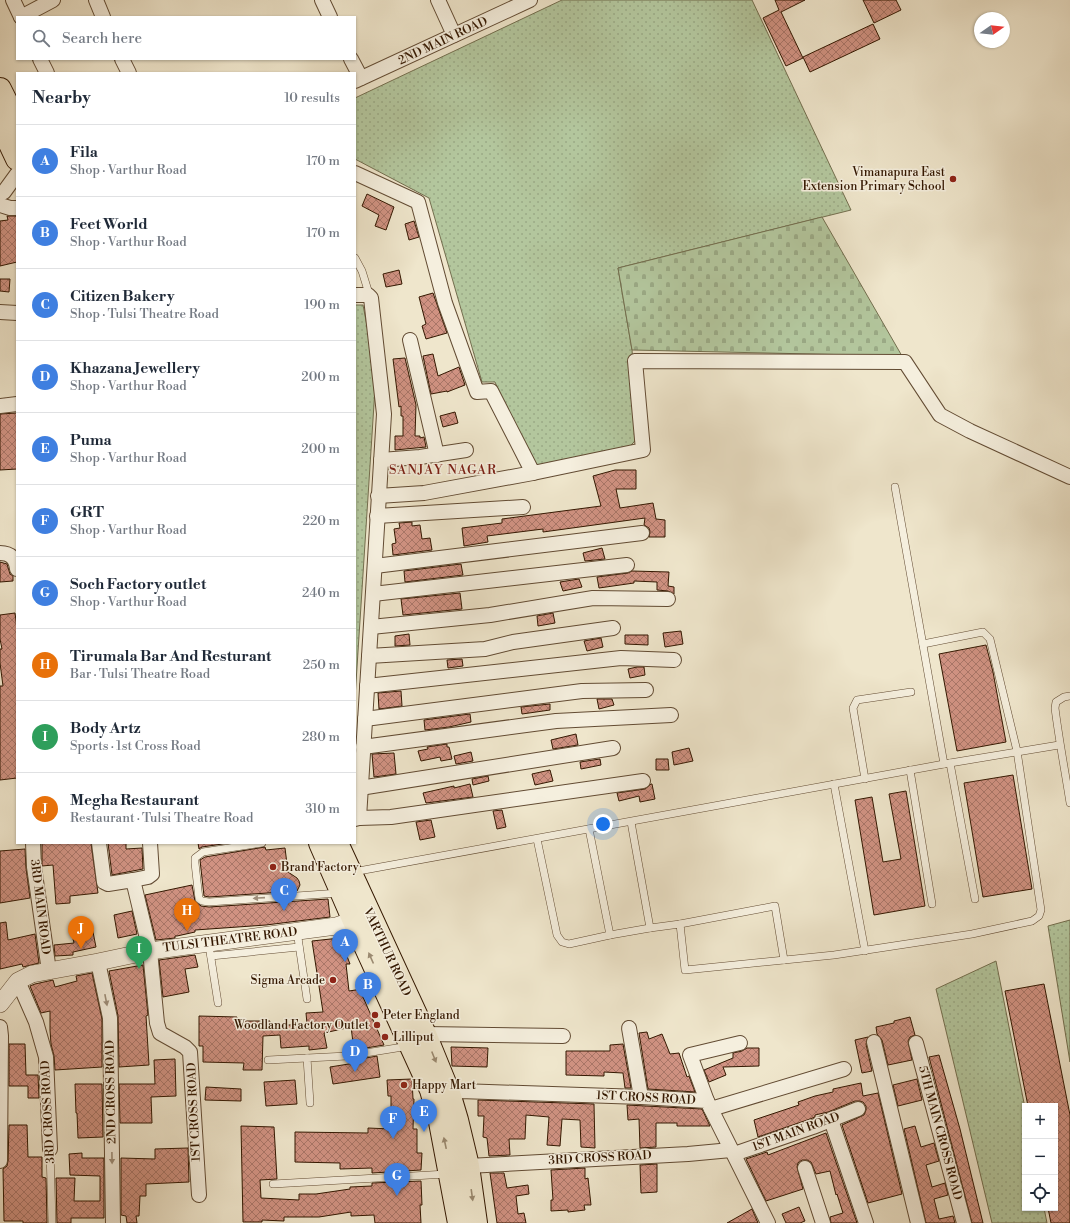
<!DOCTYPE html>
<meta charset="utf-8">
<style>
:root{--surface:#fff;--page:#f6f6f7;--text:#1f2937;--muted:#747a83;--line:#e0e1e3;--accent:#ea580c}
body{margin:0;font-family:"Libre Bodoni",serif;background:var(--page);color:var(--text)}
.controls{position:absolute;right:12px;bottom:12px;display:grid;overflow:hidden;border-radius:0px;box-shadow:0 1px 3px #0004}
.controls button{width:36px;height:36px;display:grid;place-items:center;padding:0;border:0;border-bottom:1px solid var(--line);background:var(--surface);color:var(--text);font:20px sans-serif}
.compass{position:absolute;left:974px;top:12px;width:36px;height:36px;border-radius:50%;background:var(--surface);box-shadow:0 1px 3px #0004;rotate:76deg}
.you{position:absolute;left:603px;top:824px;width:14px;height:14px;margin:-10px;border:3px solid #fff;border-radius:50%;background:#1a73e8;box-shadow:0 0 0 6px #1a73e833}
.badge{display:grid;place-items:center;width:26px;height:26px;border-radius:50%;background:var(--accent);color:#fff;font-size:13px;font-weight:700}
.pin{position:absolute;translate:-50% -33px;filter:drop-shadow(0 1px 2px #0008)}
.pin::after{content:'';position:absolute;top:21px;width:14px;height:12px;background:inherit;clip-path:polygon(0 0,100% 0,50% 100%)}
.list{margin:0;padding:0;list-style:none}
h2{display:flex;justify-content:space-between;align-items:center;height:52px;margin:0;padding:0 16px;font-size:17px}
h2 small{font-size:13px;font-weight:400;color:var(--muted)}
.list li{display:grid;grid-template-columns:26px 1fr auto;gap:12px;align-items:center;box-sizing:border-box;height:72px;padding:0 16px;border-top:1px solid var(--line)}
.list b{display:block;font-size:15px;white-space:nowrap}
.list p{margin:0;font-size:13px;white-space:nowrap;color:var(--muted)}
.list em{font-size:13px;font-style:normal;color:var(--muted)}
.icon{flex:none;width:22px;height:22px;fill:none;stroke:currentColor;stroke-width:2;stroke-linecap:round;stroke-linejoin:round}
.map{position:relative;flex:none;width:1070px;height:1223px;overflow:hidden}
.search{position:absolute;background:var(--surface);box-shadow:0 1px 3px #0004;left:16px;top:16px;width:340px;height:44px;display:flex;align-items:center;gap:10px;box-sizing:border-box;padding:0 14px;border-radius:0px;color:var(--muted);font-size:15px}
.panel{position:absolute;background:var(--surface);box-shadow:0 1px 3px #0004;left:16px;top:72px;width:340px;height:772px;border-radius:0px}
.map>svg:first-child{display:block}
</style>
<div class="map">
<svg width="1070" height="1223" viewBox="0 0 1070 1223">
<defs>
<pattern id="grass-dots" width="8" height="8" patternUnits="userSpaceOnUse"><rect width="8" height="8" fill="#b3c69d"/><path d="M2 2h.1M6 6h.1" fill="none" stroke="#9aa985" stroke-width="1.8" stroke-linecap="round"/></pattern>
<pattern id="cemetery-stones" width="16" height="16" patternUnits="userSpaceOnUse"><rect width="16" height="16" fill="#b3c69d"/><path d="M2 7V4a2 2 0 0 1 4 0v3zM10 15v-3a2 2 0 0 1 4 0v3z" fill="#9aa985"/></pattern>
<pattern id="building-cross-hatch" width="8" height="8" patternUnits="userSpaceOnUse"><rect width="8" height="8" fill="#d09282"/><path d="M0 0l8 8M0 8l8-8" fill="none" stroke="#a97668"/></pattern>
</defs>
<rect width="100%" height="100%" fill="#efe6cc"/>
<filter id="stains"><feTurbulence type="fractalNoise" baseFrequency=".005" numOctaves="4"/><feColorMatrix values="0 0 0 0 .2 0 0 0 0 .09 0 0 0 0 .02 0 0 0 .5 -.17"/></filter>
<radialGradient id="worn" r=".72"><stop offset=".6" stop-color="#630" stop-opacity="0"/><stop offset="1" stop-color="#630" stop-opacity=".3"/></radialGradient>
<g fill="url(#grass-dots)" stroke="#736e4e">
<path d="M562,0h190l99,210 -233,58 14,82 7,87 -12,12 -94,20 -38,-87h-13l-53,-184 -74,-39v-61z"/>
<path d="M355,305h8l13,68 -21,325z"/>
<path d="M1070,920v142l-22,-136z"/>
<path d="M996,961l29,147v100h19l3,15h-55l-56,-234z"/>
</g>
<path fill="url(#cemetery-stones)" stroke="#736e4e" d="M822,217l80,139 -270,-6 -14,-82z"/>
<g fill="url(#building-cross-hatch)" stroke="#331700">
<path d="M775,0h30l-24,12 22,46 -17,8 -23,-48 16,-8z"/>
<path d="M863,0h33l5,10 -27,13z"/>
<path d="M873,24l7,15 -70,33 -7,-15z"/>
<path d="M367,194l27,13 -8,23 -11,-4 4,-11 -17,-9z"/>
<path d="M7,216h10v46l-17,4v-45l8,-1z"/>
<path d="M414,221l5,16 -10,3 -4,-16z"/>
<path d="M399,270l3,14 -16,3 -3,-13z"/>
<path d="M0,279h10l-1,13 -9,-1z"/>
<path d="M433,293l14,40 -21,6 -4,-13 4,-2 -7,-27z"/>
<path d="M433,354l5,22 21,-9 6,18 -18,7v-1l-16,3 -8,-38z"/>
<path d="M405,358l11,47 -1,31h5v2l4,-1 2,10 -31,3v-14h8v-20h-2v-10l-2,1 -6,-48z"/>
<path d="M455,412l3,11 -15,4 -3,-11z"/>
<path d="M17,413v56l-17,1v-56z"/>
<path d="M615,470h21v19h-20l4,19 33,-5 3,16 9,1v17h-16l1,-5 -1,-4 -5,-3 1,-7 -102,14v-3l-56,7 1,6 -24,4 -2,-18 40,-5v-4l99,-13 -8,-30z"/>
<path d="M412,522v4l8,-1 2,14 8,-1 2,12 -39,5 -1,-11 4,-1 -2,-14 6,-1 -1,-5z"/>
<path d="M602,548l3,11 -20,2 -2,-8z"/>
<path d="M0,562l7,2 3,10 3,2v5l-13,1z"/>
<path d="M461,564l2,11 -58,7 -1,-11z"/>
<path d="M632,571l37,1 -1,14 6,1v7l-6,-3 -11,-1v-8l-23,-1v2l-35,5 -2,-11 31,-4z"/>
<path d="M579,579l3,8 -19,4 -3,-9z"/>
<path d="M460,593l2,16 -59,6 -2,-16z"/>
<path d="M15,613l2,15v150l-17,2v-94h3l-3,-23v-14h2l-2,-10v-24z"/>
<path d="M553,613l2,10 -17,3 -1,-10z"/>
<path d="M681,631l2,13 -18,3 -2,-14z"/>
<path d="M409,634l1,11 -15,1v-10z"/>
<path d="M625,635h23v10l-23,-1z"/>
<path d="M601,638l2,9 -16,4 -3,-10z"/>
<path d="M986,645l7,27 13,70 -49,9 -18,-97z"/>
<path d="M462,659l1,7 -15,2 -1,-8z"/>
<path d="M637,667h7l1,8 -15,3 -2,-9z"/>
<path d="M401,691l1,15 -23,3 -1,-16z"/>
<path d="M597,699h15l2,6 -15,4z"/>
<path d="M550,704v6l-28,4 -1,-7z"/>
<path d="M470,714l1,8 -22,5 -24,3 -1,-10z"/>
<path d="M576,734l2,11 -25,4 -2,-9z"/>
<path d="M447,744v3h2l3,12 -11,2 -1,-4 -19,4 -3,-10 10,-2 -1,-2z"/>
<path d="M689,748l4,13 -19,4 -2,-13z"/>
<path d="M471,752l2,9 -17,3 -2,-8z"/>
<path d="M394,753l2,21 -22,3 -2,-23z"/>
<path d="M600,759l1,6 -20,4 -1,-7z"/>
<path d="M656,759h12l1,11h-13z"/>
<path d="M550,770l3,11 -18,4 -3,-11z"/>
<path d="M1013,775l19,114 -49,8 -19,-114z"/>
<path d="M488,776l1,5 -16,4 -1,-6z"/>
<path d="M470,784l3,13 -47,6 -3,-10 31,-7v2z"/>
<path d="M651,784h1l3,15 -15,3 -1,-6 -20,5 -2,-8 28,-4z"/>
<path d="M906,791l19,115 -51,9 -19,-115 17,-3 11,65 18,-3 -12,-65z"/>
<path d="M502,810l4,17 -9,2 -4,-18z"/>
<path d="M431,820l4,17 -15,3 -4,-18z"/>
<path d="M42,843h49l7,50 -28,3v7l-14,1 -3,-39 -11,1z"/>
<path d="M108,843h18v6l16,-1 1,21 -31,6z"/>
<path d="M198,843h31l-27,4 -3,2z"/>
<path d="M265,847l1,3 19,-2 3,24 9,6 2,3 1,4 -3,6 -88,6 -5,-1 -4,-36 5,-3z"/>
<path d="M25,849l1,19 4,30 -30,5v-52z"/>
<path d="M192,885l3,16 6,5 8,1 119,-8 2,18 -64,8 -71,5v2l-18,4h-2v2l-19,2 -11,-45z"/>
<path d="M132,911l5,23 -19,4 -4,-23z"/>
<path d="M6,922l2,18 27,-6 4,29 -16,4 -1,-3 -22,5v-46z"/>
<path d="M91,922l5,25 -23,5v3l-18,1 -1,-11 20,-2 -4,-17z"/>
<path d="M340,938l10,26h-4l3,27 13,-2 1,8 21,48 -30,5 -3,-23 -27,6 3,15 -18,2v-4l-28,2 -1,-13 -17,1 -1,34h-19l1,-7 -41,-1v-16h-4v-30l38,1v4h33v5l37,-2 -1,-11 17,-1 -11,-71z"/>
<path d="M195,955l3,12 -13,2 4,23 -26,5 -4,-37z"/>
<path d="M143,965l5,50 -2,1 3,49 -30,2 -1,-51 -9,-45z"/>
<path d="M92,973l10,46v48l-47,3 -1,-14 -3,-12 -1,-14v-19l-9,2 -11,-27 5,-2 18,-4 2,7 22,-6 -1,-5z"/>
<path d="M1044,984l26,131v108h-19l-3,-15h7v-102h-27l-23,-115z"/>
<path d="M910,1017l5,18 -5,2 -2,4 4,19 -24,5 -6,-25 -5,-6 -1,-7 18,-4v-2z"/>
<path d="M647,1032l2,7 13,-5 8,20 9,-1 8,24 2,-1 6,16 -47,-3 -9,-56z"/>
<path d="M868,1037l-2,7 6,27 -10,2 -7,-33z"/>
<path d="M9,1044h16l1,31h12l1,23h-11v-12h-19z"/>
<path d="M623,1044l8,44h-6l-2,-15 -19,-1v4l-38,-1v-24h44v-6z"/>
<path d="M451,1047l37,1 -1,19 -35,-1z"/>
<path d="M747,1048h12v18l-36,1 3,8 -17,7 -5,-12 29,-12v-5l9,-2z"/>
<path d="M939,1055l21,74 23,94h-11l-43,-166z"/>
<path d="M377,1056l3,21 -47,7 -3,-17 25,-4v-3z"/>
<path d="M175,1059l1,37 -25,1 1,26h-32l-1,-39h36l-1,-24z"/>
<path d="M412,1079l1,20h1l-1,30h4v24h5l-1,17 -49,3v-5l-32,1v-6l-45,-1v-30l73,1v-5l23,1v-33h-3l-1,-16z"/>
<path d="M917,1079l5,21 -24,6 -5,-21z"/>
<path d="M295,1080l2,24 -31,2 -2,-24z"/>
<path d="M861,1083l2,13 15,-3 24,101 -34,9 -26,-78 22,-10 2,-5v-4l-3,-4 -4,-1h-4l-27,11 -13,3v2l-5,2 -52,18 -4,-17 45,-15 -1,-3 17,-6 18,-4v-3z"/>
<path d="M75,1084h27l1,53 -25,1 -1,-25h-1z"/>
<path d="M206,1087l35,2v12l-36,-1z"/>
<path d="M478,1100l116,4 1,44 -14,-1 -1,-27 -18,-1 -2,27 -13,-1 2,-28 -23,-2 -1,24h-16l1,16 -21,1 -2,-18 -4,-1 1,-21h-6z"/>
<path d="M627,1105l75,4 8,17h-33v-3h-21v24l-16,1 -1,-29 -11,1z"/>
<path d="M9,1125h18l1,32h14v20l4,1 1,45h-24v-2h-19l-1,-52 4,-3 1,-5z"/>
<path d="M241,1126l33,1 3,52 -17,1 1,18 38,2v-6h17l34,-5v-2l22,-1v-3l49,-2 1,24h-2l1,18h-46l-1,-8 -23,1v-4l-32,5h-35v4l-22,-1v2h-19z"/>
<path d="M915,1126l6,21 13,-4 5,18 -13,4 6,22 13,-4 3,12 -14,4 5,20 14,-3 2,7h-29l-22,-94z"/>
<path d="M826,1133l31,90h-26l-1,-6 13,-4 -6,-19 -1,1 -6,-24 -14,3 -5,-12 -4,-2h-5l-4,3 -1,4 6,22 -37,12 -20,-42 21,-7 1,3z"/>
<path d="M188,1148l1,34 -43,2v12h-6l-1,20h-3l1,7h-10l-1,-7 -5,-1v-57l34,1v-10z"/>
<path d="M82,1153v5h22v60h-33v5h-14l-1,-45h19l-1,23h26v-25l-30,-1 -1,-21z"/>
<path d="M657,1164v28l-16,1 -1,-28z"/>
<path d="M585,1168v11l3,-1 3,27h-7l1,5 -17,2v-2l-17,1v-11h2l-2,-30z"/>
<path d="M490,1173h14l3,15 21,-3 1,9 -13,2 2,18 6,-1 2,10h-29z"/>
<path d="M799,1207l6,14 -5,2h-14l-4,-9z"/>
<path d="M752,1209l6,14h-31z"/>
</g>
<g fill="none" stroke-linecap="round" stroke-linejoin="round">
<defs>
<g id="service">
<path d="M355,258l7,13 8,26"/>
<path d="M895,487l49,277"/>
<path d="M1070,696l-6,1 -8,5 -1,6c4,32 10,63 15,95"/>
<path d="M950,763l25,136"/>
<path d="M910,770l22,134"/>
<path d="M865,779l-12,-71 4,-8 54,-8"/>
<path d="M834,784l31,167"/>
<path d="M631,822l19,106 30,-4 5,46 149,-15 138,-21 60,-13 7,-5 2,-6 -24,-159 -27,-112 -7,-7 -60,12"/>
<path d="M537,839l20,96 5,7 7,2 41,-9 -21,-106"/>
<path d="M262,843l-59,9 -8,6v5l4,36 3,2 7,1 130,-9"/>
<path d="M353,872l591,-108 115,-19"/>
<path d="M680,924l95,-18 9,54"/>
<path d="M297,931l10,68"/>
<path d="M610,935l40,-7"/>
<path d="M210,952l8,51"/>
<path d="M211,956l88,-9"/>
<path d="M268,1060l39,-2"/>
<path d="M310,1103l-3,-45 40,-2 62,-10"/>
<path d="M50,1149l2,74"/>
<path d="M273,1184l174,-10"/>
</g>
<g id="minor">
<path d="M13,0l8,17"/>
<path d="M96,0l7,17"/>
<path d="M322,0l8,17"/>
<path d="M438,0l16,35"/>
<path d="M21,17l32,-17"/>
<path d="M40,59l7,14"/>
<path d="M122,59l7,14"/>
<path d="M351,59l10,19"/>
<path d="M355,81l175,-81"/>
<path d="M355,173l63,29 27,101 32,89 14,-1 42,82 110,-23 -8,-89 270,1 35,53 30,16 100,46"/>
<path d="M0,194l4,-2 13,-18"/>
<path d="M0,205l10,3h7"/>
<path d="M355,295h13l3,3 13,116 -25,404 -4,1"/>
<path d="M0,312l17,1"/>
<path d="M410,340l27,115"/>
<path d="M0,406l17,-2"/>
<path d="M381,460l39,-3 46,-7"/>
<path d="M378,496l46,-3 109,-20"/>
<path d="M377,516l146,-9"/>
<path d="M0,553c11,0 16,6 17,16"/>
<path d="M375,566l267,-33"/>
<path d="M373,594l254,-29"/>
<path d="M371,627l119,-12 103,-17 75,1"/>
<path d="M369,656l116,-7 28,-7 100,-14"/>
<path d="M367,686l254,-28 53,2"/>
<path d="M365,719l217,-28 64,-1"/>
<path d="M363,747l193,-26 115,-6"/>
<path d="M360,788l253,-40"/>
<path d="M359,818l32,-1 252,-36"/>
<path d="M33,843l1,24 15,104"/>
<path d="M99,843l5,39 4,2 25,-4 17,71 7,72 3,10 25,14 5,5 9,143"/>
<path d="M133,880l15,-3 4,-3 -2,-31"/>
<path d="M98,962l12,56 3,205"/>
<path d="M18,981l18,41 10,35 4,92"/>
<path d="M0,1027l1,9 -1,125"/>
<path d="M629,1028l12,69"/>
<path d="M425,1034l138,2"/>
<path d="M874,1042l44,181"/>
<path d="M916,1043l48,180"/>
<path d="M449,1093l11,-2 181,6 66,4 61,122"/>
<path d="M707,1101l-17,-46 50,-12"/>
<path d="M711,1109l133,-40"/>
<path d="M831,1120l35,103"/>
<path d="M734,1154l79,-27 45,-18"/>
<path d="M468,1166l220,-12 43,-4"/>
<path d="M805,1168l18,55"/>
</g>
<path id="tertiary" d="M0,1004l18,-23 14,-7 66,-12 52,-11 186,-25 18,-6"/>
<g id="primary">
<path d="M0,89l17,34"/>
<path d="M0,123l17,36"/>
<path d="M320,843l41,94 70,153 9,32 19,101"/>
<path d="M337,843l88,191 24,59 8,27 11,46 8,57"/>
</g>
</defs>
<use href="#service" stroke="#624b33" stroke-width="8"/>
<use href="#minor" stroke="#624b33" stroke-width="16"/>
<use href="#tertiary" stroke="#624b33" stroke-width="18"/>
<use href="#primary" stroke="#331700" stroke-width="24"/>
<use href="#service" stroke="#f5efde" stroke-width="7"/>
<use href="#minor" stroke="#f5efde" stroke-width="14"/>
<use href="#tertiary" stroke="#f5efde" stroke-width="17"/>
<use href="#primary" stroke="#efe6cc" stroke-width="22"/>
</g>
<defs><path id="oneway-solid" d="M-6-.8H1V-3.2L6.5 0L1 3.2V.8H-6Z"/></defs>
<g fill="#9e8e7a">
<use href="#oneway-solid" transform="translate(259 898) rotate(176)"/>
<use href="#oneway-solid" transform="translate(106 1000) rotate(79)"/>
<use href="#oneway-solid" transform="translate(112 1158) rotate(89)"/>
</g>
<g fill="#9a8970">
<use href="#oneway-solid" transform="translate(371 958) rotate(-114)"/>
<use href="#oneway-solid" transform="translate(434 1057) rotate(68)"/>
<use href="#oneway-solid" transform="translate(445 1143) rotate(-102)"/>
<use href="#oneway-solid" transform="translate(472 1195) rotate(82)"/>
</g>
<g fill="#8f2418" stroke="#f5efde" stroke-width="1.5">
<circle cx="953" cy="179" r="4"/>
<circle cx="273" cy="867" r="4"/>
<circle cx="333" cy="980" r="4"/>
<circle cx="375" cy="1015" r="4"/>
<circle cx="377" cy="1025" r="4"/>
<circle cx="385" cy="1037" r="4"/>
<circle cx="404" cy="1085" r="4"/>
</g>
<g text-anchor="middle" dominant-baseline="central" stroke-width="3" stroke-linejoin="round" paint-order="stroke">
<g font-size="12" fill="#331700" stroke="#f5efde">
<text transform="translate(443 41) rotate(-25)">2ND MAIN ROAD</text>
<text transform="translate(40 907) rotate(83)">3RD MAIN ROAD</text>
<text transform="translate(230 940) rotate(-7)">TULSI THEATRE ROAD</text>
<text transform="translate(387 952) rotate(65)">VARTHUR ROAD</text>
<text transform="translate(111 1092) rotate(-91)">2ND CROSS ROAD</text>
<text transform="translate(646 1098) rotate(3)">1ST CROSS ROAD</text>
<text transform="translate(48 1112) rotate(-93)">3RD CROSS ROAD</text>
<text transform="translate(194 1112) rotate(-93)">1ST CROSS ROAD</text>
<text transform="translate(796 1132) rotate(-20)">1ST MAIN ROAD</text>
<text transform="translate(940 1133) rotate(75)">5TH MAIN CROSS ROAD</text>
<text transform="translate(600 1158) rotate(-3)">3RD CROSS ROAD</text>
</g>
<g font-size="12" fill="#331700" stroke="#f5efde" text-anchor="start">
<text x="945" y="172" text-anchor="end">Vimanapura East<tspan x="945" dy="14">Extension Primary School</tspan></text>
<text x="281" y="867">Brand Factory</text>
<text x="325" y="980" text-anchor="end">Sigma Arcade</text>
<text x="383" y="1015">Peter England</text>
<text x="369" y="1025" text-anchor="end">Woodland Factory Outlet</text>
<text x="393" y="1037">Lilliput</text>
<text x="412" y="1085">Happy Mart</text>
</g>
<g font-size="13" letter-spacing="1" fill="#7a1f14" stroke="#f5efde">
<text x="443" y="470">SANJAY NAGAR</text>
</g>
</g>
<rect width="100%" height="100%" filter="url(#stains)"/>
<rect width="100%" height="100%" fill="url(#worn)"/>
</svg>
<div class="controls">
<button>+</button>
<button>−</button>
<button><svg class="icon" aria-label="locate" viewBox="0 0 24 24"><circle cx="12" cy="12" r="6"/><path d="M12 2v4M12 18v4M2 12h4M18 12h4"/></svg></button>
</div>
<svg class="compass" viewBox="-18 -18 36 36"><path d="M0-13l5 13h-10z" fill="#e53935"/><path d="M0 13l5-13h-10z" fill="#747a83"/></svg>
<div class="you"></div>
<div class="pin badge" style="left:345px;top:962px;background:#3f7fe0">A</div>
<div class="pin badge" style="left:368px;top:1005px;background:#3f7fe0">B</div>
<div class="pin badge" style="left:284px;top:911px;background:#3f7fe0">C</div>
<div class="pin badge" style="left:355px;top:1072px;background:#3f7fe0">D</div>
<div class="pin badge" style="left:424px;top:1132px;background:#3f7fe0">E</div>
<div class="pin badge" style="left:393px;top:1139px;background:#3f7fe0">F</div>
<div class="pin badge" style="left:397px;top:1196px;background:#3f7fe0">G</div>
<div class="pin badge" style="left:187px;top:931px;background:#e8710a">H</div>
<div class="pin badge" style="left:139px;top:969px;background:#2e9e5b">I</div>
<div class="pin badge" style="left:81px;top:949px;background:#e8710a">J</div>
<div class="search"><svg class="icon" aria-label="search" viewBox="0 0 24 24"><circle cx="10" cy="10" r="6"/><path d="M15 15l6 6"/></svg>Search here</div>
<section class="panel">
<h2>Nearby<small>10 results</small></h2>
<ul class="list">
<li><span class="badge" style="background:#3f7fe0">A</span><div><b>Fila</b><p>Shop · Varthur Road</p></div><em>170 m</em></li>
<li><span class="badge" style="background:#3f7fe0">B</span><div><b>Feet World</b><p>Shop · Varthur Road</p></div><em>170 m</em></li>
<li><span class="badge" style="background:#3f7fe0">C</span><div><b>Citizen Bakery</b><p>Shop · Tulsi Theatre Road</p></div><em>190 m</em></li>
<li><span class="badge" style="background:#3f7fe0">D</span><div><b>Khazana Jewellery</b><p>Shop · Varthur Road</p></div><em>200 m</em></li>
<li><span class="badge" style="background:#3f7fe0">E</span><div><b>Puma</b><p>Shop · Varthur Road</p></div><em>200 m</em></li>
<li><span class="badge" style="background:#3f7fe0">F</span><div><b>GRT</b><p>Shop · Varthur Road</p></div><em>220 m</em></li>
<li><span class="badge" style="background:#3f7fe0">G</span><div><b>Soch Factory outlet</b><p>Shop · Varthur Road</p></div><em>240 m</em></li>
<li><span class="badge" style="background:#e8710a">H</span><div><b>Tirumala Bar And Resturant</b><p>Bar · Tulsi Theatre Road</p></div><em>250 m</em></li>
<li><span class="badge" style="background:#2e9e5b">I</span><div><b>Body Artz</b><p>Sports · 1st Cross Road</p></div><em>280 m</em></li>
<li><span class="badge" style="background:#e8710a">J</span><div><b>Megha Restaurant</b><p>Restaurant · Tulsi Theatre Road</p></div><em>310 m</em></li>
</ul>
</section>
</div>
